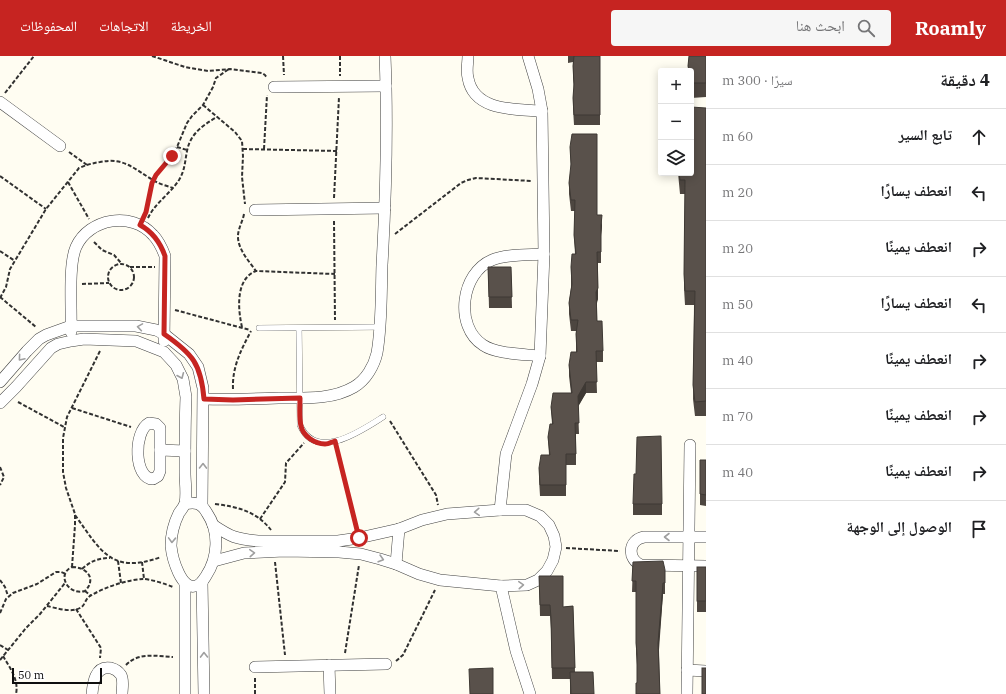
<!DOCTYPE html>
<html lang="ar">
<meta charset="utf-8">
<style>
:root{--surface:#fff;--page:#f6f6f6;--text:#202124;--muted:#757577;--line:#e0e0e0;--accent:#c62421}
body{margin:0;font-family:"IBM Plex Serif","Noto Naskh Arabic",serif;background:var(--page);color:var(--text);direction:rtl}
.controls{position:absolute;right:12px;top:12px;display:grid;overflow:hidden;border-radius:4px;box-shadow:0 2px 10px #0003}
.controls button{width:36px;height:36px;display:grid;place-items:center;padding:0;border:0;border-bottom:1px solid var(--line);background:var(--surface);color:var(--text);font:20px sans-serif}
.scale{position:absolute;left:12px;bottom:10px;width:90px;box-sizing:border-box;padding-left:4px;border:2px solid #0f0f0f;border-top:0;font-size:11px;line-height:14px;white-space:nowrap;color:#0f0f0f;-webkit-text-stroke:3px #fff;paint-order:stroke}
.stop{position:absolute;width:12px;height:12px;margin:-9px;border:3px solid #c62421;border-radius:50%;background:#fff}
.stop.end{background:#c62421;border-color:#fff;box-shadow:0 1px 4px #0008}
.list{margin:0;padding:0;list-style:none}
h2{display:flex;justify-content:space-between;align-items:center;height:52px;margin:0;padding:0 16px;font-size:17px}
h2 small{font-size:13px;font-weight:400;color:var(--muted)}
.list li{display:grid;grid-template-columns:26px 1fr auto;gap:12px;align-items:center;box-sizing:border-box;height:56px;padding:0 16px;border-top:1px solid var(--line)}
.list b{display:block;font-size:15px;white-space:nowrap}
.list em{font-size:13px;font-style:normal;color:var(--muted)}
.icon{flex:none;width:22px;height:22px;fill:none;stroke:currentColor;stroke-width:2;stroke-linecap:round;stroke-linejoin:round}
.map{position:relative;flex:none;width:706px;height:638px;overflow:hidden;direction:ltr}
header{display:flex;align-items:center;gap:24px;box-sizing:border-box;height:56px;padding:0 20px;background:var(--accent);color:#fff}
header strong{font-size:19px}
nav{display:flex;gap:22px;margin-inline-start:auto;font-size:14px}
.search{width:280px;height:36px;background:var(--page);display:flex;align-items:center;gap:10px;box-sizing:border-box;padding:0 14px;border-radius:4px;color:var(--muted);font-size:15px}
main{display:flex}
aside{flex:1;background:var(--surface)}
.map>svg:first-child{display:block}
</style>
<header>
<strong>Roamly</strong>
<div class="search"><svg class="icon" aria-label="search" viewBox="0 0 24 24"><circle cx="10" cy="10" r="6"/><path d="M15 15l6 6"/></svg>ابحث هنا</div>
<nav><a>الخريطة</a><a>الاتجاهات</a><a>المحفوظات</a></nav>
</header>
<main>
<aside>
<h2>4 دقيقة<small>سيرًا · 300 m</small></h2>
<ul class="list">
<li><svg class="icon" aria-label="ahead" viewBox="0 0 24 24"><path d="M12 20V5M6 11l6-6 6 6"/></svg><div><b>تابع السير</b></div><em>60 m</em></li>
<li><svg class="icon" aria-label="left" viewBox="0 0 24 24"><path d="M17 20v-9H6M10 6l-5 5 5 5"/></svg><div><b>انعطف يسارًا</b></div><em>20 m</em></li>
<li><svg class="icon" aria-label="right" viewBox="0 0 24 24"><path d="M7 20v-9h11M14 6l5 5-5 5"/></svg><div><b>انعطف يمينًا</b></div><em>20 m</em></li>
<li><svg class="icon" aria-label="left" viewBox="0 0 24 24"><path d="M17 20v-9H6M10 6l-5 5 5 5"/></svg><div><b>انعطف يسارًا</b></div><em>50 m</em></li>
<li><svg class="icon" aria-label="right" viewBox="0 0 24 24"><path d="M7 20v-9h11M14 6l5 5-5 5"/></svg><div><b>انعطف يمينًا</b></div><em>40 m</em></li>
<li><svg class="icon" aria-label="right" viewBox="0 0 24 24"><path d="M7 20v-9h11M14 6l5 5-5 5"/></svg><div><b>انعطف يمينًا</b></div><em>70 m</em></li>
<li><svg class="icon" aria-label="right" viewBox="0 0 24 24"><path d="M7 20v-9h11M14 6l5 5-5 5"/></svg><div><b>انعطف يمينًا</b></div><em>40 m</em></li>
<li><svg class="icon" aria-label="arrive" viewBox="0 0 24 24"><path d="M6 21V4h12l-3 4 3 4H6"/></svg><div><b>الوصول إلى الوجهة</b></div></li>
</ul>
</aside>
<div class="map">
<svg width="706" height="638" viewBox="0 0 706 638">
<rect width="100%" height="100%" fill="#fffdf2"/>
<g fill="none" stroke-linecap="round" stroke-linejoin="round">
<defs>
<g id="service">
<path d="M259,272l120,-1"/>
<path d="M299,272l1,97c16,37 61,6 83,-8"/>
</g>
<g id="minor">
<path d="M468,0c0,7 -2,15 0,22 6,34 48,31 74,33"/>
<path d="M274,31l112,-1"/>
<path d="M0,46l60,44"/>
<path d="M255,154l130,-2"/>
<path d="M71,276c1,-22 -3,-67 5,-85 13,-29 56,-36 77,-12 6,6 9,13 12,21l-1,85"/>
<path d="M540,300c-17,-2 -44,-2 -57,-11 -29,-19 -22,-72 9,-85 13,-6 37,-5 52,-6"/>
<path d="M0,326l27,-31 12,-12 7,-4 25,-9h65l20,4 8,4 25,20 9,13 5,21 -1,117"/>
<path d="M204,343c25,1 50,0 76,-1 24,0 52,2 74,-11 12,-7 20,-21 23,-34 5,-29 4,-59 5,-88 4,-70 6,-139 3,-209"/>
<path d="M0,347l16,-16 35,-39 7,-4 13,-3 13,-2 52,2 28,11 12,13 7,14 3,18c-1,25 -1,50 -1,76 0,9 2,21 0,30 -1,4 -4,7 -6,10 -5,10 -8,22 -8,33 1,10 10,48 27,39 4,-2 6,-6 8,-9 12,-18 14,-44 1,-63 -5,-9 -11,-12 -22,-9"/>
<path d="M149,367l7,1 4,4v43l-2,5 -5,3c-19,0 -20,-47 -4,-56z"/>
<path d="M160,394l25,1"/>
<path d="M500,454l6,-56 26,-70 8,-28 4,-102 -2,-143 -4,-22 -10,-33"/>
<path d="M213,469c18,12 23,14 45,16h80l21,-3 40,-9 23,-9 25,-6 53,-4h26l14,6 9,9 5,11 2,11 -3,13 -6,11 -9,9 -11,5 -26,1 -61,-6 -21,-6 -23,-10 -16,-5 -19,-5 -22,-2 -55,-1 -40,2 -30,8"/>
<path d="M706,481h-62c-16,3 -17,22 -3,28l65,1"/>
<path d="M396,508l3,-35"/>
<path d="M202,526l2,112"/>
<path d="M501,530l15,65 14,43"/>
<path d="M329,609l1,29"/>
<path d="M255,611l131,-3"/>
<path d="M687,614l19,1"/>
<path d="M92,638c1,-11 3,-29 19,-26 4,1 8,4 10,7 3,5 1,14 1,19"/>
<path d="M185,638v-111"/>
<path d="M687,638l3,-249"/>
</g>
</defs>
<use href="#service" stroke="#424242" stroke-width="6"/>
<use href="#minor" stroke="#424242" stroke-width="12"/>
<g stroke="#313131" stroke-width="2" stroke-dasharray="4 2" stroke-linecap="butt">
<path d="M152,0l33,11 23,4 22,-2 32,4 3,2 2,3"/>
<path d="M283,0l1,19"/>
<path d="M340,0v20"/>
<path d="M5,37l29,-37"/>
<path d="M203,49l32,27 7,9 1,15 -1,21 3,27"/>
<path d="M177,91l10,3"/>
<path d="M243,93l94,2"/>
<path d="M264,93l3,-54"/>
<path d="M69,96l18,13"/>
<path d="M0,120l46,33"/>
<path d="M68,126l21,37"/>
<path d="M334,142l5,-101"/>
<path d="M244,158c-1,6 -4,11 -5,16 -5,15 9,30 17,41"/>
<path d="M145,159l4,-15 3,-17 4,-8 16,-19 5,-9 10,-24 5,-7 11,-11 10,-18 3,-9 13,-9"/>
<path d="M148,162c7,-15 22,-24 31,-38 6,-10 6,-19 8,-29 3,-17 16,-26 30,-34"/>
<path d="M334,165l1,99"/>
<path d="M395,178l66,-51 7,-3 8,-2 56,3"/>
<path d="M94,186l8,8 12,5 8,9"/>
<path d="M0,195l15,10"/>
<circle cx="121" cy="221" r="13"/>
<path d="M130,211h25"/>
<path d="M82,228l27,-1"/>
<path d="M0,241l36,30"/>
<path d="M0,242l6,-11 4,-18 36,-60 33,-41c7,-3 14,-5 21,-6 24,-5 34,7 53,18 6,4 14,6 20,8"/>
<path d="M175,254l75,20"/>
<path d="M242,271c-4,-17 -7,-48 14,-56l79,3"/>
<path d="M233,333c-1,-22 8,-39 18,-58"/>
<path d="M18,346l46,25"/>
<path d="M72,352l59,19"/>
<path d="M390,365l46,74 2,10"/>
<path d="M337,392l19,80"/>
<path d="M0,411l4,10 -4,8"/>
<path d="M215,448c23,3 41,7 56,26"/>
<path d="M75,459c26,36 36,60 86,42"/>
<path d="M260,463l25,-37 1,-19 18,-20"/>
<path d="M566,492l54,3"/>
<path d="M118,505l3,22"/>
<path d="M142,506l2,17"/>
<path d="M275,506l10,93"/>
<path d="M72,511l3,-42v-11l-9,-26 -3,-16v-34l4,-21 33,-66"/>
<path d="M72,511c15,0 25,12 13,24 -17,5 -29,-17 -13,-24z"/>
<path d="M82,513c9,-8 16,-11 28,-11"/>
<path d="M0,524l5,7 3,9"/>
<path d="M85,535l6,5"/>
<path d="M47,550c9,2 24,7 33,2 5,-2 5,-9 10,-12 15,-9 36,-16 53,-17 7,0 23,5 30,8"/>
<path d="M76,553l25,39 -1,10"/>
<path d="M0,557l6,-14 7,-6 24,-9 19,-12h5l5,2"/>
<path d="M0,589l8,5"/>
<path d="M345,597l14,-88"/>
<path d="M3,600c7,12 16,24 13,38"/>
<path d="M0,604l26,-32 14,-14 25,-31"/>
<path d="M396,605l7,-6 32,-65"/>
<path d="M126,609c12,-13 31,-9 47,-8"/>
<path d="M255,622v16"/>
</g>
<use href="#service" stroke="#fff" stroke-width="5.5"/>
<use href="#minor" stroke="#fff" stroke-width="11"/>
</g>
<g fill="#4d4640">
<path d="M568,0h32v69h-26l-1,-17v-10l1,-9 -1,-12v-15l-5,1z"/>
<path d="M689,0h17v41l-15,1v-27h-3z"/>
<path d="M706,52v308h-11l-2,-17 1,-94h-9l-1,-17 1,-94h-5l-2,-21h13z"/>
<path d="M570,91l27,68 5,11 -1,8v29h-3v36l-1,4v18l6,30v11h-7l1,31h-11l-8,13 1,28h-3v31h-10v31h-26l-1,-17v-11l10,-13 -1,-18 4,-13 -1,-17 20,-14 -2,-17v-11l7,-13v-21h-5l-2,-17v-11l2,-15v-21l4,-13 -1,-19 1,-24h-4l-2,-17v-11l2,-14z"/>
<path d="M488,211h23l1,41h-23z"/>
<path d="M700,404h6v46l-6,-1z"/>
<rect x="633" y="448" width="29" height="11"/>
<path d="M633,506l32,19v13h-2l-4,56 1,44h-24v-11h1v-18l-1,-11v-62h-4z"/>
<rect x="697" y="511" width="9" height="45"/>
<path d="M539,520l24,31 10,-1 2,66 19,22h-24v-15h-18l-1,-50 -1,-13h-10z"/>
</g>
<g fill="#3e3934">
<path d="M602,159v11l-1,10v-11z"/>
<path d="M598,232v11l-2,4v-11z"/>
<path d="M586,326v11l-8,14v-11z"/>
<path d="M663,527v11l-5,60v-11z"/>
</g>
<g fill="#59514b" stroke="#3e3934">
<path d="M574,0h26v59h-26l-1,-17 1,-14 -1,-18z"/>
<path d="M689,0h17v27h-15v-12h-2l-1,-5z"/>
<path d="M691,51l15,1v293l-11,1 -2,-17 2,-94h-10l-1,-17 1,-94h-5l-1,-7h12z"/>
<path d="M572,78h25v81h5l-1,10v27h-4l1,36 -2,4 1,29h5l1,30h-7l1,31h-11l-8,14 1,27h-4l1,31h-10v31h-26l-1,-17 2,-13h9l-2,-18 2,-13h3l-2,-17 2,-14h19l-3,-28 2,-13h6l-1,-18 2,-14h-7l-2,-17 3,-19 -1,-17 1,-13h4l-2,-19 1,-35h-4l-2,-17 2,-19 -1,-17z"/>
<path d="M488,211h23l1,30h-23z"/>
<path d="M661,380l1,68h-29l1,-30h2l1,-37z"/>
<path d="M700,404h6v35l-6,-1z"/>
<path d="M663,505l2,9v13h-2l-5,60 2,51h-24v-11h1v-29l-1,-11v-62h-4l1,-19z"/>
<rect x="697" y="511" width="9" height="34"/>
<path d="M539,520h24v31l10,-1 2,62h-23l-1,-50 -1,-13h-10z"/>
<path d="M493,612v26h-23l-1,-25z"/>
<rect x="702" y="612" width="4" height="26"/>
<path d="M570,616h23l1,22h-23z"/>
</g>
<defs><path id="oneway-chevron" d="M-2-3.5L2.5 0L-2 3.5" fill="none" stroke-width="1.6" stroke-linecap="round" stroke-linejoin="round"/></defs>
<g stroke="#9f9f9f">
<use href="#oneway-chevron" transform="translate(140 271) rotate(-171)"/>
<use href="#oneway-chevron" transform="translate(21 302) rotate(130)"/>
<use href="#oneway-chevron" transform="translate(181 320) rotate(67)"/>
<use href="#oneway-chevron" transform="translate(203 410) rotate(-89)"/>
<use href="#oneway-chevron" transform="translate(477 456) rotate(176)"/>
<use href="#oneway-chevron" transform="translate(667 481) rotate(180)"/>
<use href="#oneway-chevron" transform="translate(172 484) rotate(92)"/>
<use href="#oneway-chevron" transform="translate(252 497) rotate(-4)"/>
<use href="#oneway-chevron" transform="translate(381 503) rotate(16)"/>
<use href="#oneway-chevron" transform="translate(521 529) rotate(-4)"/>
<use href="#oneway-chevron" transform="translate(204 599) rotate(-91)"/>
</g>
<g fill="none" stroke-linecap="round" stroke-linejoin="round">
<path stroke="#c62421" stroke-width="5" d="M172,100l-16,19 -4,8 -6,29 -6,13c13,7 20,17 25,31l-1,78c29,20 37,30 40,65l29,1 67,-2c0,8 -1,20 1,28 2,10 14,18 24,18 3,0 7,-2 10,-3l24,97"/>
</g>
</svg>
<div class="controls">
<button>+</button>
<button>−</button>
<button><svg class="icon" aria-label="layers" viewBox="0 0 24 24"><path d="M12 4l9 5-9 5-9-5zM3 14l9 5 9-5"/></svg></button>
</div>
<div class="scale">50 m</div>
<div class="stop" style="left:359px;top:482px"></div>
<div class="stop end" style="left:172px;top:100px"></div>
</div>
</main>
